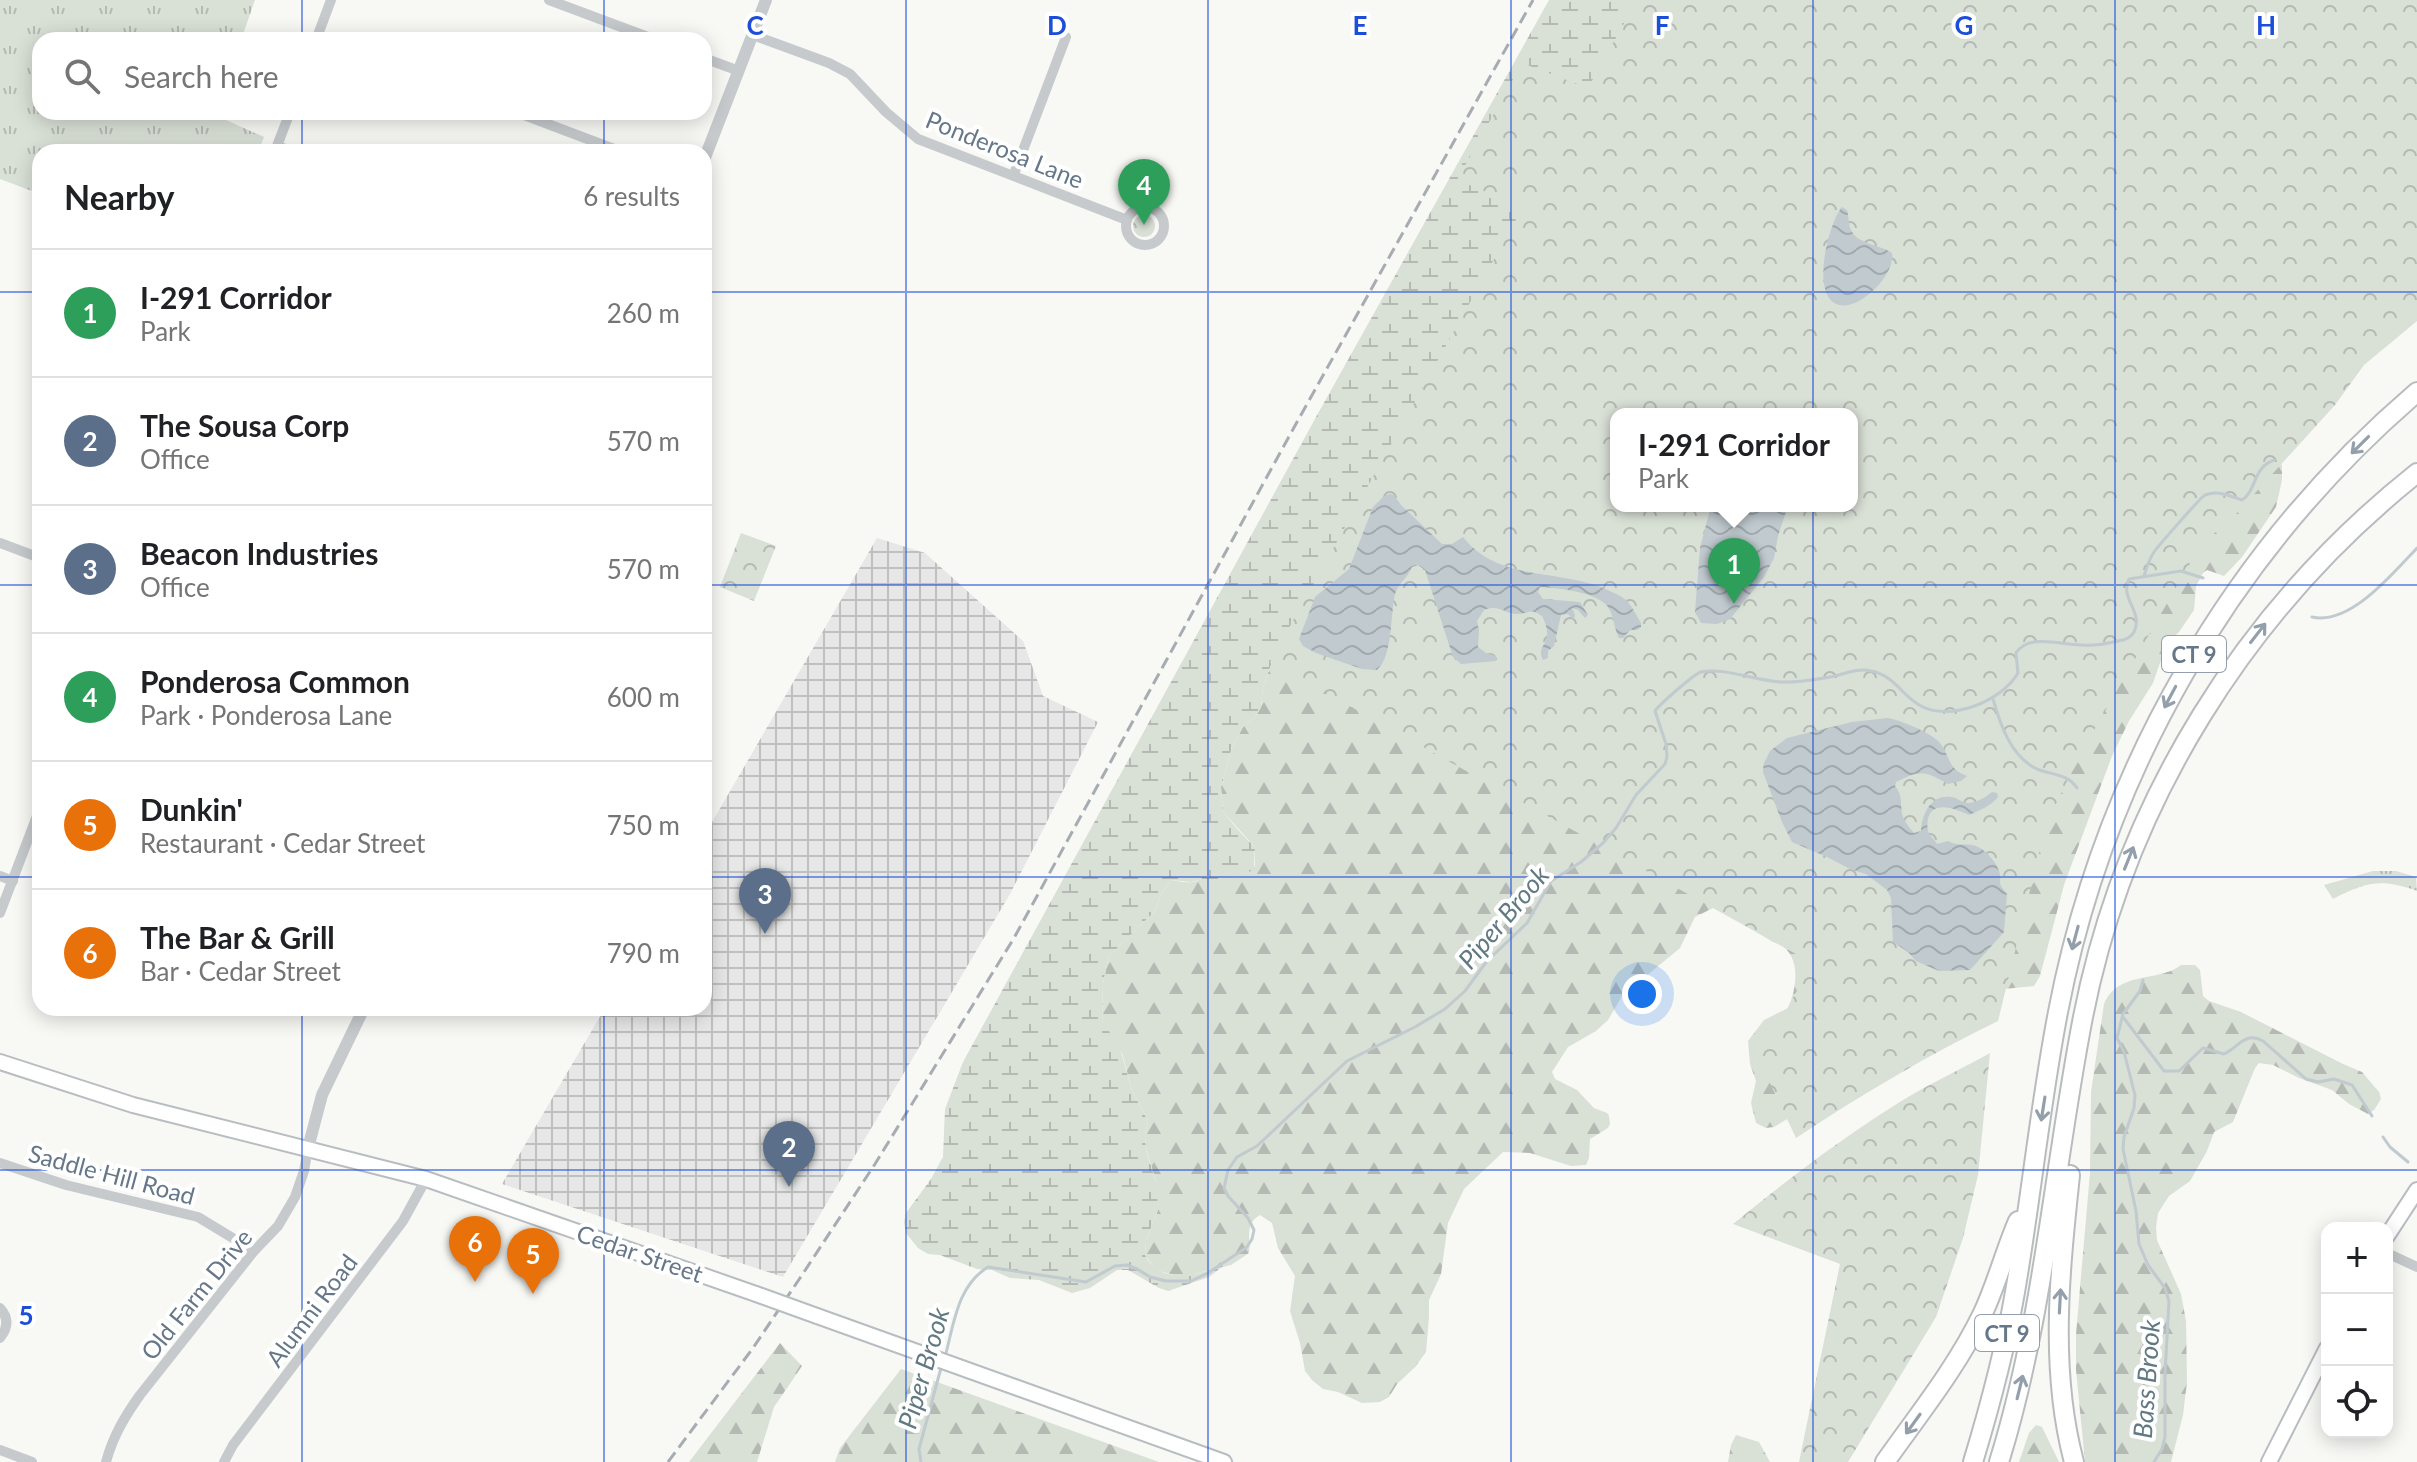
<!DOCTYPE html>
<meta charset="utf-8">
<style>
:root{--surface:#fff;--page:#f6f6f6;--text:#202124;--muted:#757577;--line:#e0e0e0;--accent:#ed5620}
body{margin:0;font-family:Lato,sans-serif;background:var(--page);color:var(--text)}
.controls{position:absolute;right:24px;bottom:24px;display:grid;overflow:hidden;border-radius:16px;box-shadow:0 4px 20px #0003}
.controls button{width:72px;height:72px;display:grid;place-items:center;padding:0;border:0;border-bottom:2px solid var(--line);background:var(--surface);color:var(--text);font:40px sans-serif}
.you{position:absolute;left:1642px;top:994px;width:28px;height:28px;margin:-20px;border:6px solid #fff;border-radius:50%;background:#1a73e8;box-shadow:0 0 0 12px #1a73e833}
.badge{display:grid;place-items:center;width:52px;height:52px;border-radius:50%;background:var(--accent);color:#fff;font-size:26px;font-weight:700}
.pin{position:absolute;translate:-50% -66px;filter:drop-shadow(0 2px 4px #0008)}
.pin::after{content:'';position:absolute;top:42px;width:28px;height:24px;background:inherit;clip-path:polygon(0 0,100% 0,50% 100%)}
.popup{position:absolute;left:1610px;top:408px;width:248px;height:104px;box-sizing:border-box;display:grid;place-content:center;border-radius:16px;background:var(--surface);filter:drop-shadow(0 2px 6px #0005);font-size:26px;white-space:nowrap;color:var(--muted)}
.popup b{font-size:30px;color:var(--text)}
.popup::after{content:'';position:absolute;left:50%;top:100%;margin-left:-16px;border:16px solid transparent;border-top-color:var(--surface)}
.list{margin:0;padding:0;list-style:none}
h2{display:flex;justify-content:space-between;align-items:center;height:104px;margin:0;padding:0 32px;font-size:34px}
h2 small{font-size:26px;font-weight:400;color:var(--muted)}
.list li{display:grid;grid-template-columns:52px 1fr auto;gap:24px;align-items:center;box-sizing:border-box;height:128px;padding:0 32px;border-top:2px solid var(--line)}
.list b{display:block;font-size:30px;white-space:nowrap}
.list p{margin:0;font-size:26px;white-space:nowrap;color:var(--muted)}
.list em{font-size:26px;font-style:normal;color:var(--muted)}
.icon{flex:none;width:44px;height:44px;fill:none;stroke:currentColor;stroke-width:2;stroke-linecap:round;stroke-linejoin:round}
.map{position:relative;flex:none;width:2417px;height:1462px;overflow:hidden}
.search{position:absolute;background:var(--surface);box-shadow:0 4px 20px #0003;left:32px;top:32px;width:680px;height:88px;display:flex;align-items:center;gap:20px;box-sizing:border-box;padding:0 28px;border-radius:24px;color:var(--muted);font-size:30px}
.panel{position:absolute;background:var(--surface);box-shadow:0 4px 20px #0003;left:32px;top:144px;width:680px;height:872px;border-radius:24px}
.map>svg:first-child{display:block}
</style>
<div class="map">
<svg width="2417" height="1462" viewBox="0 0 2417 1462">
<defs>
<pattern id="industrial-grid" width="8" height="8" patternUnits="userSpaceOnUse" patternTransform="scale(2)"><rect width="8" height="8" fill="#e6e7e6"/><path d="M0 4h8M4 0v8" fill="none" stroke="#bec0c0"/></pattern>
<pattern id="grass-tufts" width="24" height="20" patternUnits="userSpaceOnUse" patternTransform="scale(2)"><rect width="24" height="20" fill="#d9e0d6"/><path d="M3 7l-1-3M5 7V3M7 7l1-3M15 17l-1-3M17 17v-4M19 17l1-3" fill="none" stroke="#b4bab3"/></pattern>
<pattern id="forest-firs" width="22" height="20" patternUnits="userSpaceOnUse" patternTransform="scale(2)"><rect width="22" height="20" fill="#d9e0d6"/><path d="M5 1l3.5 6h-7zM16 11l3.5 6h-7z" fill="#b4bab3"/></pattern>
<pattern id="wetland-marsh" width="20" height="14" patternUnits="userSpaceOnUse" patternTransform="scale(2)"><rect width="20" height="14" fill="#d9e0d6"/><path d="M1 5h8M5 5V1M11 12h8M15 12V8" fill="none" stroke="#b4bab3"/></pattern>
<pattern id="park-crowns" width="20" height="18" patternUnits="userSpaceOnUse" patternTransform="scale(2)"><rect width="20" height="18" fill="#d9e0d6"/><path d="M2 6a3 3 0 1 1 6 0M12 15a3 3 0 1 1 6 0" fill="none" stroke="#b4bab3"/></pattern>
<pattern id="water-waves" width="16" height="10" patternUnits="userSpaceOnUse" patternTransform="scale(2)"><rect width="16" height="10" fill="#c0cacf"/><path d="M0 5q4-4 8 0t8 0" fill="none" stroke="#a0a9ae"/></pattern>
</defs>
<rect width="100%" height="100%" fill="#f8f8f5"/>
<path fill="url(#industrial-grid)" d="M877,538l48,15 98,88 20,55 55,26 -88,172 -227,383 -281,-93 103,-176h99v-172z"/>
<g fill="url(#grass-tufts)">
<path d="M0,0h255l-14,40h-201v72h175v3l49,22 -6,15h-218v42l-40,-15z"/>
<path d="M2373,871h23l20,6 1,14c-36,-13 -51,-9 -84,8l-9,-14z"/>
</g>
<g fill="url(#forest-firs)" fill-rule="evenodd">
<path d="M1547,369l732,94 3,2v15l-6,27 -34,50 -18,19 -17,-6 -4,3 -7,13 -2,24 -15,22 -12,11 -14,40 -24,38 -17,35 -48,129 -24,91 -6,10 -30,3 -230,138 -8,1 -10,-5 -5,-20 5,-22 -6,-17 -2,-23 16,-21 24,-12c10,-22 14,-58 -15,-66l-58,-35 -20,10 -15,31 -58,48 -14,24 -12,11 -28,16 -16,25 3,7 22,11 17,18 13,5 2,3 1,8 -2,4 -18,11 -1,19 -3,7 -15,1 -41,-13 -27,-1 -39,37 -16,34 -7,51 -12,26v17l-3,35 -11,15 -18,17 -8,13 -9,5 -18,1 -24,-11 -15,-3 -11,-9 -7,-9 -5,-28 -10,-32 5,-35 -17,-28 -6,-25 -12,-8c-16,9 -9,24 -11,38l-18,12 -50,12 -25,-7 -11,-15 1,-15 12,-30 -2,-29 -10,-32 -1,-14 3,-14 -16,-31 -10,-37 -20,-27 1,-43 6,-27 45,-44 7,-17 10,-15c7,1 14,3 21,2 8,-1 5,-3 13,-3 20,-1 35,3 50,-13v-19l-32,-35 -2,-25 11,-40 11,-20 12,-10 6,-10 2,-20 10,-28zM1616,414h236v92h-236z"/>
<path d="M2181,965h14l5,5 3,26 6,5 32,11 102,52 19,8 17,20 2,7 -7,11 -6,4 -19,-10 -17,-14 -33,-12 -26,-13 -14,-2 -4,5 -22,54 -19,10 -7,19 -17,30 -21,15 -11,17 -2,14 1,13 24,54 5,27 1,61 -4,33 -12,47h-86l-9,-92v-36l14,-161 1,-81 13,-88c15,-34 54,-21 77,-39z"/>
<path d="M780,1343l22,23 -28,41 -17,55h-68z"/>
<path d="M901,1369l258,93h-324l5,-14z"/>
<path d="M2036,1425l6,2 17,35h-40l10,-29z"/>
<path d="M1736,1435l23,7 11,20h-42l3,-17z"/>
</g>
<path fill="url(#wetland-marsh)" d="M1549,0h225l-501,659 -10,28 -2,20 -6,10 -12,10 -11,20 -11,40 2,25c10,12 20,24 32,35l-1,22 -10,6 -14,4h-28l-11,3 -20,-2 -10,15 -7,17 -45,44 -6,27 -1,39 17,23 13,45 16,31 -3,14 1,15 11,35 1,25 -12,30 -1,15c17,31 48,19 77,12l-13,10 -41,14 -9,-3 -31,-18h-11l-27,18 -18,5 -33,-13 -29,-2 -18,-8 -15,-1 -37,-14 -12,-1 -10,-6 -12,-15 -2,-11 2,-9 25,-34 12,-22 2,-48 18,-47 353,-645z"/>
<g fill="url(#park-crowns)" fill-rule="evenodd">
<path d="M1637,0h780v321l-53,44 -29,40 -98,108 -37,33 -122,212 -32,67 -48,196c-70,34 -137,74 -202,117l-37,-78 53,-97 -542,-301 253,-455 -66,-27 65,-117 66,25zM1616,414h236v92h-236z"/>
<circle cx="1144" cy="226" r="11"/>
<path d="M741,533l35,13 -22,55 -34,-14z"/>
<path d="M1990,1053l-12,122 -15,63 -27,79 -88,145h-49l41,-198 -107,-40c54,-44 110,-87 170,-124 28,-17 58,-31 87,-47z"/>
</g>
<g fill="url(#water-waves)">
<path d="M1842,207l5,3c2,6 1,14 4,20 6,14 30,15 41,23 4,21 -32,57 -53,52 -30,-8 -10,-83 3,-98z"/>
<path d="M1390,494l4,1 7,10 41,39h10l11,-7c33,43 92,33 138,50 8,4 21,8 27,15 5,6 9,15 13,21v4l-4,3h-7l-7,8h-4c-5,-10 -5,-22 -11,-31 -10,-15 -50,-19 -68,-20l-2,5 5,7 37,3 8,13 -3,3 -7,-8 -6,-2 3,7 -1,5 -6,-6 -7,1 -7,31 -6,5v7l-5,2c-6,-12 3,-14 4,-24 1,-7 -2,-14 -5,-20 -13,-9 -13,-2 -25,-2 -14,0 -16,-10 -33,-4l-7,11 2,9 -1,17 8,6 10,3v5l-35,3 -8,-7 -28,-87 -7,-5 -6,2c-4,11 -14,16 -17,27 -5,22 -2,62 -18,76l-15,-1 -46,-16 -13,-7 -4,-7 16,-42 34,-28 24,-62 10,-10z"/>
<path d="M1711,506h77l-10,30 -4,22 -10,19 -34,42 -13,5 -16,-1 -6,-11 5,-64z"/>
<path d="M1888,718c12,2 44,15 52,25 11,14 7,26 27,33l-6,5 -13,3c-23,-13 -27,-15 -52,-2l-1,4c8,10 5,16 7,28 2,7 7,13 12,19l7,-2c1,-16 9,-37 30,-34 7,1 11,6 18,6 9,-1 17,-6 23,-11l5,1 1,4c-7,9 -18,13 -29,18 -12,-6 -37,-16 -41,4 -1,4 -1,10 1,14 2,4 6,7 8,11l11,-3c10,6 20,1 30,6 9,4 18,15 21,24 4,12 -4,9 8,23l-3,38 -34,38 -31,1 -23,-10 -8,-9 -15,-10 -2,-44 -4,-8 -21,-16 -16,-5 -23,-12 -35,-15 -10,-20 -19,-50 1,-9 6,-12 17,-13 65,-16z"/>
</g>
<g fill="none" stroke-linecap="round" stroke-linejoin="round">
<g stroke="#c0cacf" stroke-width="3">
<path d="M2144,576c3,-9 5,-17 10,-24 5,-7 47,-55 51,-57 15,-5 24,1 37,5 15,-10 11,-33 32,-40"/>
<path d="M2312,617c38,9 81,-44 105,-69"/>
<path d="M1993,699c7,25 18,58 44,70 15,6 31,5 40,19"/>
<path d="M2143,980l-3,11 -17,23 -6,24 7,14 11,43 -1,13 -10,29 -1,12 13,62 3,33 9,21 17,23 4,13 -4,72v64l-3,12 -8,13"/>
<path d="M2123,1017l41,54h15l24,-23 21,6c15,-7 21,-23 39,-13l43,38 12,3 16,-3 18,6 20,31"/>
<path d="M2383,1137l7,10 18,15"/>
<path d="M945,1357c9,-33 12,-71 43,-90l98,15 29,-16 12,-1 10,4 13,8 16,4h25l17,-8 39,-26 5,-8 2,-9 -6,-12 -20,-22 -4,-8 4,-18 9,-13 20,-11 90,-85 68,-34 30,-18 20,-18 22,-30 40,-38 24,-42 30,-19 22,-19 13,-15 20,-33 29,-31 2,-7 -1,-13 -11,-33c4,-6 39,-37 46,-39 28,-5 57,11 85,10 17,0 33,-3 49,-6 12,-3 24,-8 36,-5 23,4 31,25 50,35 29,16 81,-5 97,-33l-2,-20c13,-20 44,-8 65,-8 13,1 25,-1 37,-4 7,-1 13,-3 16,-9 10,-20 -15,-34 -5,-53l52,-8 22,7"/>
<path d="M921,1462l-2,-13 22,-81"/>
</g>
<defs>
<g id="secondary">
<path d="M0,1062l133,43 293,74 330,115"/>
<path d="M2387,1236l30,-46"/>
<path d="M817,1316l407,146"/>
<path d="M2269,1462l58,-114"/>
</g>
<g id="motorway">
<path d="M2070,1175c-10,95 -21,193 4,287"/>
<path d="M1885,1462c34,-48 72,-95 98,-149 14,-30 22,-62 35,-92"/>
<path d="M1973,1462c17,-56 32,-112 42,-170 16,-93 25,-187 43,-280 46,-240 173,-461 359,-620"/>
<path d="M1999,1462c45,-145 55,-296 84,-445 42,-215 163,-408 334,-544"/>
</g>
</defs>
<use href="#secondary" stroke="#b8bdc2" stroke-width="18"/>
<use href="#motorway" stroke="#b8bcbf" stroke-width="22"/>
<g stroke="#c6cacd" stroke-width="10">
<path d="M549,0l107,40"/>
<path d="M753,35l76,28 21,11 36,38 32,27 209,81"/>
<path d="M316,40l15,-40"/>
<path d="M704,58l35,13"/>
<path d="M290,112l-13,34 17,6"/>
<path d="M516,112l106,40"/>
<path d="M1014,174l52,-137"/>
<circle cx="1145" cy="226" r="19"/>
<path d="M0,543l40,15"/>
<path d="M0,876l13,5"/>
<path d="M0,913l40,-105"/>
<path d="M0,1163l66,22 132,32 56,34"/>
<path d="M2387,1253l30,14"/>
<path d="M0,1308c9,10 8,20 0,30"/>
<path d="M0,1450l32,12"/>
<path d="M106,1462c7,-26 19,-46 34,-67l114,-144 24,-25 17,-29 9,-26 4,-23"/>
<path d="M224,1462l9,-17 170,-224 23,-42"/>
</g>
<g stroke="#c6cacd" stroke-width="12">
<path d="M704,160l62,-160"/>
<path d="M308,1148l14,-53 42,-87"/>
</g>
<use href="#secondary" stroke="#fff" stroke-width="14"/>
<use href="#motorway" stroke="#fff" stroke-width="18"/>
<path stroke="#a6acb2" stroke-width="3" stroke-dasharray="12 6" stroke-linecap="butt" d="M668,1462l85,-114 49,-73 73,-111 139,-226 283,-516 236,-422"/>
<defs>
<path id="secondary-bridge" d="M756,1294l61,22"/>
</defs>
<use href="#secondary-bridge" stroke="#b8bdc2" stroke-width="18" stroke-linecap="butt"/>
<use href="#secondary-bridge" stroke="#fff" stroke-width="14"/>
</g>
<defs><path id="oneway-shaft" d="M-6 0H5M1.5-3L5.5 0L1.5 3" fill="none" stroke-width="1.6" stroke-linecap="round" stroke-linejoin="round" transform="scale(2)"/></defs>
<g stroke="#93a0ac">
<use href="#oneway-shaft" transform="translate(2360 445) rotate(135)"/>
<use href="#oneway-shaft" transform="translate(2258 633) rotate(-52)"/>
<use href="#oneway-shaft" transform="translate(2170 697) rotate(118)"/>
<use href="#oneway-shaft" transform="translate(2129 858) rotate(-68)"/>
<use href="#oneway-shaft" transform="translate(2075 938) rotate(105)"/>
<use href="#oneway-shaft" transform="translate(2043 1109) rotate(99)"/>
<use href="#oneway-shaft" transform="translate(2060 1301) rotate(-87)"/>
<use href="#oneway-shaft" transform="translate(2020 1387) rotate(-76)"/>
<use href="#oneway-shaft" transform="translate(1913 1424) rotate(126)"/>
</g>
<path fill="none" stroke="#1d4ed8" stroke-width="2" stroke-opacity="0.55" d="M302,0v40M604,0v40M906,0v1462M1208,0v1462M1511,0v1462M1813,0v1462M2115,0v1462M302,112v40M604,112v40M0,292h40M704,292h1713M0,585h40M704,585h1713M0,877h40M704,877h1713M302,1008v454M604,1008v454M0,1170h2417"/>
<g text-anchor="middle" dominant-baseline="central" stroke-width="8" stroke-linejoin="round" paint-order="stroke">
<g fill="#fff" stroke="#93a0ac" stroke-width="2">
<rect x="2162" y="636" width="64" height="36" rx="6"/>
<rect x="1975" y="1315" width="64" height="36" rx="6"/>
</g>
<g font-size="22" font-weight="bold" fill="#657788">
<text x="2194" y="654">CT 9</text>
<text x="2007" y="1333">CT 9</text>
</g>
<g font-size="24" fill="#657788" stroke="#fff">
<text transform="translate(1005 149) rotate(22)">Ponderosa Lane</text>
<text transform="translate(112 1174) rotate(15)">Saddle Hill Road</text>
<text transform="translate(640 1253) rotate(19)">Cedar Street</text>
<text transform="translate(196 1294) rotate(-51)">Old Farm Drive</text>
<text transform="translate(311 1310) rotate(-53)">Alumni Road</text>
</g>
<g font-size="26" font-style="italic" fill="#617983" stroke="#fff">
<text transform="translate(1503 917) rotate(-50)">Piper Brook</text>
<text transform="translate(923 1368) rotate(-74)">Piper Brook</text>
<text transform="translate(2146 1379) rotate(-86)">Bass Brook</text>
</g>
</g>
<g font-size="26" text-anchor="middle" font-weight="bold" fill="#1d4ed8" stroke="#fff" stroke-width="8" stroke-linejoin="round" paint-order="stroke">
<text x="755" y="35">C</text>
<text x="1057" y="35">D</text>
<text x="1360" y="35">E</text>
<text x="1662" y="35">F</text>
<text x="1964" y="35">G</text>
<text x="2266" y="35">H</text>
<text x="26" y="1325">5</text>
</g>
</svg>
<div class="controls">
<button>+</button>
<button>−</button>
<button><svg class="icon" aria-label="locate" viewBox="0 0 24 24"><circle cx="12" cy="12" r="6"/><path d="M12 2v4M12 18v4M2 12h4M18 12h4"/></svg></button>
</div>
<div class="you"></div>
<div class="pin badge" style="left:1734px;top:604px;background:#2e9e5b">1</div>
<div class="popup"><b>I-291 Corridor</b>Park</div>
<div class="pin badge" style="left:789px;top:1187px;background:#5c6f8a">2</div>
<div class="pin badge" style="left:765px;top:934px;background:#5c6f8a">3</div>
<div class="pin badge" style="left:1144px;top:225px;background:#2e9e5b">4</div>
<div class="pin badge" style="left:533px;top:1294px;background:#e8710a">5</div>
<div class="pin badge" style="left:475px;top:1282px;background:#e8710a">6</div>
<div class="search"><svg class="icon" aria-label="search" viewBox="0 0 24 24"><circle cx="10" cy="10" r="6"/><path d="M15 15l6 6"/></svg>Search here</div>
<section class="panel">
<h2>Nearby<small>6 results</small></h2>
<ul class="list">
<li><span class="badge" style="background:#2e9e5b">1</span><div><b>I-291 Corridor</b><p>Park</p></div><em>260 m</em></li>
<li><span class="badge" style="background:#5c6f8a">2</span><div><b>The Sousa Corp</b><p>Office</p></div><em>570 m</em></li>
<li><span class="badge" style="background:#5c6f8a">3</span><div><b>Beacon Industries</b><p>Office</p></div><em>570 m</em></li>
<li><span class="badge" style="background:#2e9e5b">4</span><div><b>Ponderosa Common</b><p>Park · Ponderosa Lane</p></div><em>600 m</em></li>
<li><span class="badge" style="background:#e8710a">5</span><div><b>Dunkin'</b><p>Restaurant · Cedar Street</p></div><em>750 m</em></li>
<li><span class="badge" style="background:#e8710a">6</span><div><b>The Bar &amp; Grill</b><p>Bar · Cedar Street</p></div><em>790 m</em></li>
</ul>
</section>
</div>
